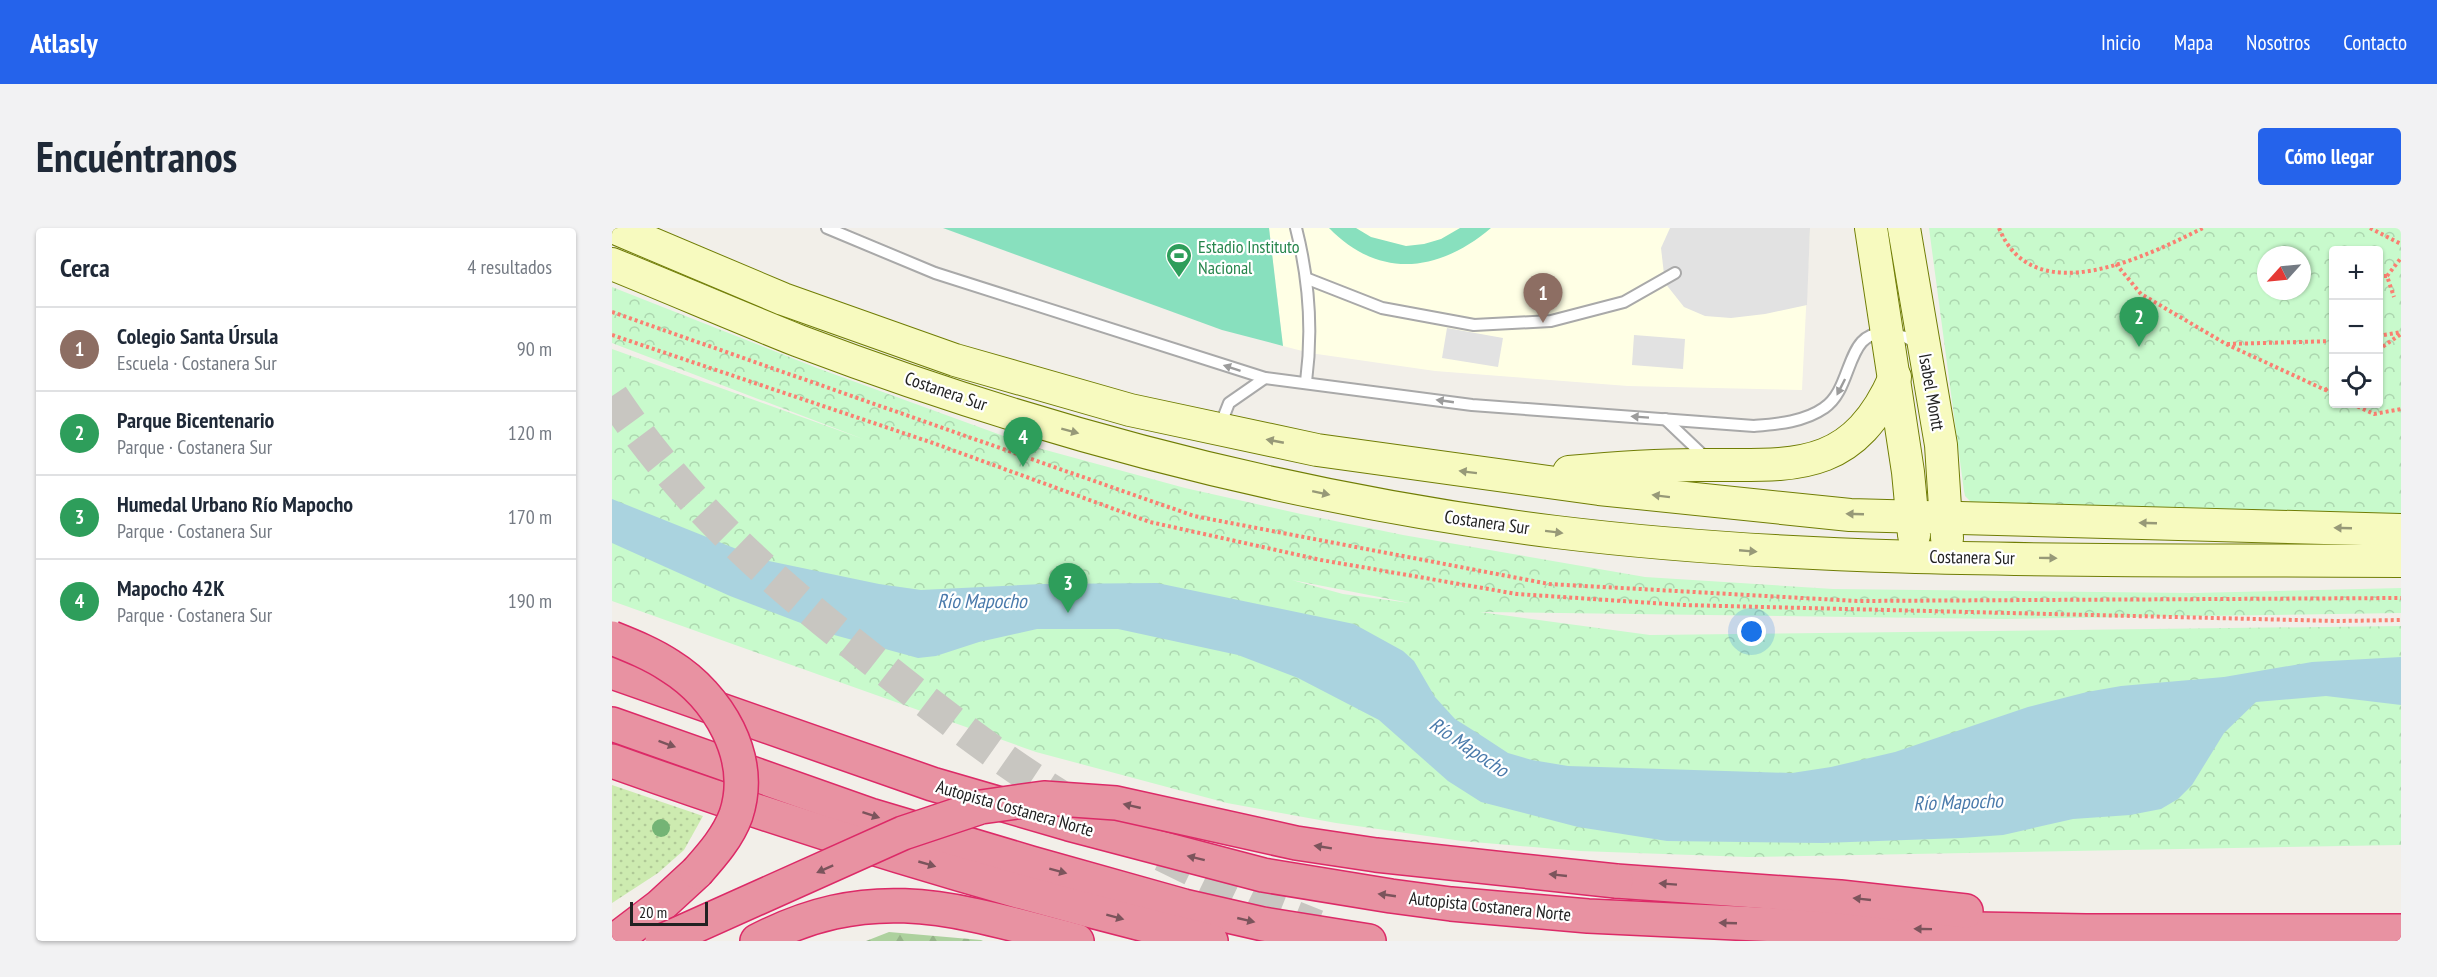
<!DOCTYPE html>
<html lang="es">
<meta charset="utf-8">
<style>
:root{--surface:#fff;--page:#f2f2f3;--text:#1f2937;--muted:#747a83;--line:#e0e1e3;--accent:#2563eb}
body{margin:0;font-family:"PT Sans Narrow",sans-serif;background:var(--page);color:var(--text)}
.controls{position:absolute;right:18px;top:18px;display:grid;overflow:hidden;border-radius:6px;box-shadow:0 2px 4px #0004}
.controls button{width:54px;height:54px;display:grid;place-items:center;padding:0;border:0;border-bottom:2px solid var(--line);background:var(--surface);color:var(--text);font:30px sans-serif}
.compass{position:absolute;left:1645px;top:18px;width:54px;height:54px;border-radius:50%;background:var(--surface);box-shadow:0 2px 4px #0004;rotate:243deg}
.scale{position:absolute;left:18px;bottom:15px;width:78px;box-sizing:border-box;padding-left:6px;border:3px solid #222;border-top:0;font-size:16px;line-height:21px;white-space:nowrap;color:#222;-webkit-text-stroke:4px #fff;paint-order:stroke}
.you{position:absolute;left:1140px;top:404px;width:21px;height:21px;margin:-15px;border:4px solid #fff;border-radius:50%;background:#1a73e8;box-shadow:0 0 0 9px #1a73e833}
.badge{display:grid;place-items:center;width:39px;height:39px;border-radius:50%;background:var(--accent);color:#fff;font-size:20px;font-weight:700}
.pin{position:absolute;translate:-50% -50px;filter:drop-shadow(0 2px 3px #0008)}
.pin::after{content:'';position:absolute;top:32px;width:21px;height:18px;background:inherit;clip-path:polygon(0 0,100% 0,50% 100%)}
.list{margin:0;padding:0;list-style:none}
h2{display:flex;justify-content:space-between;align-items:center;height:78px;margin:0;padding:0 24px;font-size:26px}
h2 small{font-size:20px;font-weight:400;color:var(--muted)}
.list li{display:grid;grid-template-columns:39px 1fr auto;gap:18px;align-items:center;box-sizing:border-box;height:84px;padding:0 24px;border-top:2px solid var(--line)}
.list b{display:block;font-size:22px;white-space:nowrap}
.list p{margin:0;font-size:20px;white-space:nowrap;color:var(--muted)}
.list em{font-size:20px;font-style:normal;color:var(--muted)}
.icon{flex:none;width:33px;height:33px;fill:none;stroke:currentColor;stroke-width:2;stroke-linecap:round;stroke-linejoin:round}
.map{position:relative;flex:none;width:1789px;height:713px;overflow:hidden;border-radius:6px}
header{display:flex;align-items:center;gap:36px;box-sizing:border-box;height:84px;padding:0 30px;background:var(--accent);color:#fff}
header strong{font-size:28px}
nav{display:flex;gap:33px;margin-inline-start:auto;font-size:21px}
.intro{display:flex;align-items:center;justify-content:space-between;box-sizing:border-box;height:144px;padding:0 36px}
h1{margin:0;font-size:42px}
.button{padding:15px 27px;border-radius:6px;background:var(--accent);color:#fff;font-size:21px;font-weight:700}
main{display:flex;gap:36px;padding:0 36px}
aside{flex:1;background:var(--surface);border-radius:6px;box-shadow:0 2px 4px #0004}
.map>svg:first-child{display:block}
</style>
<header>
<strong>Atlasly</strong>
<nav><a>Inicio</a><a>Mapa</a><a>Nosotros</a><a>Contacto</a></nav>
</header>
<div class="intro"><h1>Encuéntranos</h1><a class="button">Cómo llegar</a></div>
<main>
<aside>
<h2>Cerca<small>4 resultados</small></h2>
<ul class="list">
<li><span class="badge" style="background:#8d6e63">1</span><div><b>Colegio Santa Úrsula</b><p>Escuela · Costanera Sur</p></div><em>90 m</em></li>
<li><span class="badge" style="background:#2e9e5b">2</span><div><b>Parque Bicentenario</b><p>Parque · Costanera Sur</p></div><em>120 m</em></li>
<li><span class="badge" style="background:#2e9e5b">3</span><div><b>Humedal Urbano Río Mapocho</b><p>Parque · Costanera Sur</p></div><em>170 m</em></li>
<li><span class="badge" style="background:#2e9e5b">4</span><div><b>Mapocho 42K</b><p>Parque · Costanera Sur</p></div><em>190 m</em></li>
</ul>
</aside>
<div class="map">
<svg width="1789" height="713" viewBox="0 0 1789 713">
<defs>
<pattern id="grass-dots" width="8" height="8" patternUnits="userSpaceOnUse" patternTransform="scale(1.5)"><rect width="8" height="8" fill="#cdebb0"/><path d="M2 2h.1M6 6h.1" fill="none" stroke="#b0c997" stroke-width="1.8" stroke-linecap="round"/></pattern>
<pattern id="forest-firs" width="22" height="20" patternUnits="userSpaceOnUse" patternTransform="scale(1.5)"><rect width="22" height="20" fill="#add19e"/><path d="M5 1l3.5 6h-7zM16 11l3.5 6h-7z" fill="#95b388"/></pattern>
<pattern id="park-crowns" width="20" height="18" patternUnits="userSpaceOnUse" patternTransform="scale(1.5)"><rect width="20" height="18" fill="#c8facc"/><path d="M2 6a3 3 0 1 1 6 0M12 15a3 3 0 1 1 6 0" fill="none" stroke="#acd6af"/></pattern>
</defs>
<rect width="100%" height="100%" fill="#f2efe9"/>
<path fill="#ffffe5" d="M657,0h541l-8,162 -174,-4 -193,-15 -125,-18 -27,-7z"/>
<path fill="url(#grass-dots)" d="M0,557l91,31 -19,34 -26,23 -46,30z"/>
<path fill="url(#forest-firs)" d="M277,704l92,8 2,1h-117z"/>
<g fill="url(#park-crowns)" fill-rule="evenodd">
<path d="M1317,0h472v290l-428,-14 -8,-8 -1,-5zM1722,22h44v154h-44zM1654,27h36v36h-36z"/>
<path d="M0,59l205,81 214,78 154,42 116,26 102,21 242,42 188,12 360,4 208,-5v25l-395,6 -526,-7 170,23 751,-9v219l-653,12 -168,-6 -118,-10 -126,-18 -109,-20 -191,-51 -424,-151v-252l251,90 -251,-96zM680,352l118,23 -67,-9z"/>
</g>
<g fill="#88e0be">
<path d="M331,0h326l14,118 -61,-16z"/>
<path d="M717,0h27l15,9 35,9 18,-2 17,-5 19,-11h31c-52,44 -111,52 -162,0z"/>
</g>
<g fill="#e2e2e2">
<path d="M1058,0h140l-3,77 -42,9 -34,4 -26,-2 -21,-9 -19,-24 -4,-35z"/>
<path d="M835,100l56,10 -5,29 -56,-9z"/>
<path d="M1022,107l51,4 -2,30 -51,-4z"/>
</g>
<path fill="#aad3df" d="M0,271l152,61 115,24 42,6 122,-6 114,-1 197,41 49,27 11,10 21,36 20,22 24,15 29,19 24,7 36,6 224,7 39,-6 64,-15 133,-45 59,-15 34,-6 103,-9 88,-15 89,-5v48l-75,-9 -70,6 -32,31 -32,52 -14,14 -17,10 -31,6 -57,4 -70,16 -42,3 -138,5 -156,-2 -89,-14 -97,-25 -33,-21 -69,-61 -81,-42 -60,-23 -120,-26h-81l-58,13 -43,14 -18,2 -91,-25 -97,-37 -118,-53z"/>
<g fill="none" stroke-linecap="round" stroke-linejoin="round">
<g stroke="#c8c6c1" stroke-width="33" stroke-dasharray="33 16" stroke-linecap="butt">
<path d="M0,168c75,112 169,193 275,275 61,48 122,95 189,135"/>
<path d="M550,627l107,52 48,19"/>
</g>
<defs>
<g id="service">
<path d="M215,0l108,45 330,105 207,27 282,21c23,-2 50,-4 70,-18 31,-20 20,-83 67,-74 11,2 17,2 24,10"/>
<path d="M684,0c13,51 17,101 10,154"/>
<path d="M696,51l74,29 92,17 77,-4 73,-19 51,-29"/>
<path d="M1053,191l41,39"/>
<path d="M608,198l9,-23 36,-25"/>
</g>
<g id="secondary">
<path d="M3,0l168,71 172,61 175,50 187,40 282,39 251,26 551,15"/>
<path d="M1259,0l37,244 6,63"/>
<path d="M1292,0l37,217 6,93"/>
<path d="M0,36c62,25 124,52 187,77 243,92 499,159 757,191 280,34 563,27 845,29"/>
<path d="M957,244c43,-4 85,-7 128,-7 92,-1 154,12 198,-88"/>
</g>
<g id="motorway">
<path d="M0,444l320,112 137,40 194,51 128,21 60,8 137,12 211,10 287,5h315"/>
<path d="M0,496l258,91 161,48 153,43 79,18 106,17"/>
<path d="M0,533c196,70 396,132 599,180"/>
<path d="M1004,653l224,16 126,14"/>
<path d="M2,713l46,-35 37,-34"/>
<path d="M145,713c117,-61 201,-31 320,0"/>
</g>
</defs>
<use href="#service" stroke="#a9a9a9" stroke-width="14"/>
<use href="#secondary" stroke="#707d05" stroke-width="34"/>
<use href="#motorway" stroke="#dc2a67" stroke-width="36"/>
<g stroke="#fa8072" stroke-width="4" stroke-dasharray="3 3" stroke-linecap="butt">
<path d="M1387,0c34,85 148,28 204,0"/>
<path d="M1758,0l31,16"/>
<path d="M1504,36l25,30 85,50 108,50"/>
<path d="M1766,48h9l7,21"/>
<path d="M1775,48l14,-18"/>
<path d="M0,84l582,204 355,68 308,17 544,-3"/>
<path d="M0,107l321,108 217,79 171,38 196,34 166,11 654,16 64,-1"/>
<path d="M1766,108l23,-4"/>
<path d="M1615,116l107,-3"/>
<path d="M1766,122l23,-16"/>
<path d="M1713,162l9,-6"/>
<path d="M1740,176l22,10 27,-5"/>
</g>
<use href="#service" stroke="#fff" stroke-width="10"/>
<use href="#secondary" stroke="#f7fabf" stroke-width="32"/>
<use href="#motorway" stroke="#e892a2" stroke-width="33"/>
<defs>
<g id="motorway-bridge">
<path d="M0,410c20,8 40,16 58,28 48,30 85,91 66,149 -8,22 -24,40 -39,57"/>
<path d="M50,713l241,-108 78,-26 63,-9 72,5 180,40 80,12 240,26"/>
</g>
</defs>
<use href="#motorway-bridge" stroke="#dc2a67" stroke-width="36" stroke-linecap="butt"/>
<use href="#motorway-bridge" stroke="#e892a2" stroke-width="33"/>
</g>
<circle fill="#74b475" cx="49" cy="600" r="9"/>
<defs><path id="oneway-solid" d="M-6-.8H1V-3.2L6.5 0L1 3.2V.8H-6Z" transform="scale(1.5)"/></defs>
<g fill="#9c9c9c">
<use href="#oneway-solid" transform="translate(620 140) rotate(-162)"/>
<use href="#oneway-solid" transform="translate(1229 159) rotate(117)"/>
<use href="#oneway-solid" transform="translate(833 173) rotate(-172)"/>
<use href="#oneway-solid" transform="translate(1028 189) rotate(-176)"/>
</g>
<g fill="#979978">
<use href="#oneway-solid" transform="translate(458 203) rotate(15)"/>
<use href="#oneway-solid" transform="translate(663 213) rotate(-169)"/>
<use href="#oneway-solid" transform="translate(856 244) rotate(-173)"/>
<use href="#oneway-solid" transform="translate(709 265) rotate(12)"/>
<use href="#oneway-solid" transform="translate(1049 268) rotate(-173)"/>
<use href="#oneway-solid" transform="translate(1243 286) rotate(-178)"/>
<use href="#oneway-solid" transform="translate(1536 295) rotate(-178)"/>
<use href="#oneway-solid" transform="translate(1731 300) rotate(-178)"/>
<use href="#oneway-solid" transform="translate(942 304) rotate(7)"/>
<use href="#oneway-solid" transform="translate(1136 323) rotate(5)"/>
<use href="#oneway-solid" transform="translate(1436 330) rotate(1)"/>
</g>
<g fill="#7b545c">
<use href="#oneway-solid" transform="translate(55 516) rotate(20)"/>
<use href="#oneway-solid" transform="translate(520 578) rotate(-167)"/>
<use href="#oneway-solid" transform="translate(259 587) rotate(18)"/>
<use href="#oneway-solid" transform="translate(711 619) rotate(-171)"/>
<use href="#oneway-solid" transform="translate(584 630) rotate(-166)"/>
<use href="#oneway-solid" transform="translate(315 636) rotate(16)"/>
<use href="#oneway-solid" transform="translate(213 641) rotate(156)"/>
<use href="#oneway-solid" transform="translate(446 643) rotate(15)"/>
<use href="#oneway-solid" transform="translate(946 647) rotate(-174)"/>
<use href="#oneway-solid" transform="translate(1056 656) rotate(-176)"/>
<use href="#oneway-solid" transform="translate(775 667) rotate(-172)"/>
<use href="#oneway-solid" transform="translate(1250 671) rotate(-174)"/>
<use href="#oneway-solid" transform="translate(503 689) rotate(15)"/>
<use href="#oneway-solid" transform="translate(634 692) rotate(13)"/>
<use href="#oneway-solid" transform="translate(1116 695) rotate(-178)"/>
<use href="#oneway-solid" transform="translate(1311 701) rotate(-179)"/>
</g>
<defs>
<symbol id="stadium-pin" viewBox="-11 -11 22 30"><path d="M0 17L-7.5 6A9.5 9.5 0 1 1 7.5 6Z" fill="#2e9e5b" stroke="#fff"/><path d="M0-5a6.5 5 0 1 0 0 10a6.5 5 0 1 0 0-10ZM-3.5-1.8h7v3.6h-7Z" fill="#fff"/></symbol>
</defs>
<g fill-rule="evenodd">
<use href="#stadium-pin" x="552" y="13" width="30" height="40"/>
</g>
<g text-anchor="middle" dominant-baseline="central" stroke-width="4.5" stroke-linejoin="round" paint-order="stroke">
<g font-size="18" fill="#27864d" stroke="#fff" text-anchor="start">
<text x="586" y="18">Estadio Instituto<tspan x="586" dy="21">Nacional</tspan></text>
</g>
<g font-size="18" fill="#222" stroke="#fff">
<text transform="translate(334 163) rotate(19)">Costanera Sur</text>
<text transform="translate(1320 164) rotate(80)">Isabel Montt</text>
<text transform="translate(875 294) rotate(8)">Costanera Sur</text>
<text transform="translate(1360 329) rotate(1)">Costanera Sur</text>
<text transform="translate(403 580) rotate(16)">Autopista Costanera Norte</text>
<text transform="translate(878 678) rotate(6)">Autopista Costanera Norte</text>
</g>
<g font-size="20" font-style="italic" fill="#4a7aab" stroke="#fff">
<text x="370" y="373">Río Mapocho</text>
<text transform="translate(857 519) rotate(34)">Río Mapocho</text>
<text transform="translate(1346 574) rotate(-2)">Río Mapocho</text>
</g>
</g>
</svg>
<div class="controls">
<button>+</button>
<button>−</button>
<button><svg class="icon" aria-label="locate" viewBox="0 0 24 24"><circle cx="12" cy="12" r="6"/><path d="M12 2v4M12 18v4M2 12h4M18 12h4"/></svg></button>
</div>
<svg class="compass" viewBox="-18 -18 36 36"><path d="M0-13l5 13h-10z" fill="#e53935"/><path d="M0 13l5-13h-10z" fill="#747a83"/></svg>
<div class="scale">20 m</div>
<div class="you"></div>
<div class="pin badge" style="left:931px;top:95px;background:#8d6e63">1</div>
<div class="pin badge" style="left:1527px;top:119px;background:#2e9e5b">2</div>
<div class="pin badge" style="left:456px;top:385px;background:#2e9e5b">3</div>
<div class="pin badge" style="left:411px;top:239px;background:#2e9e5b">4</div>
</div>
</main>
